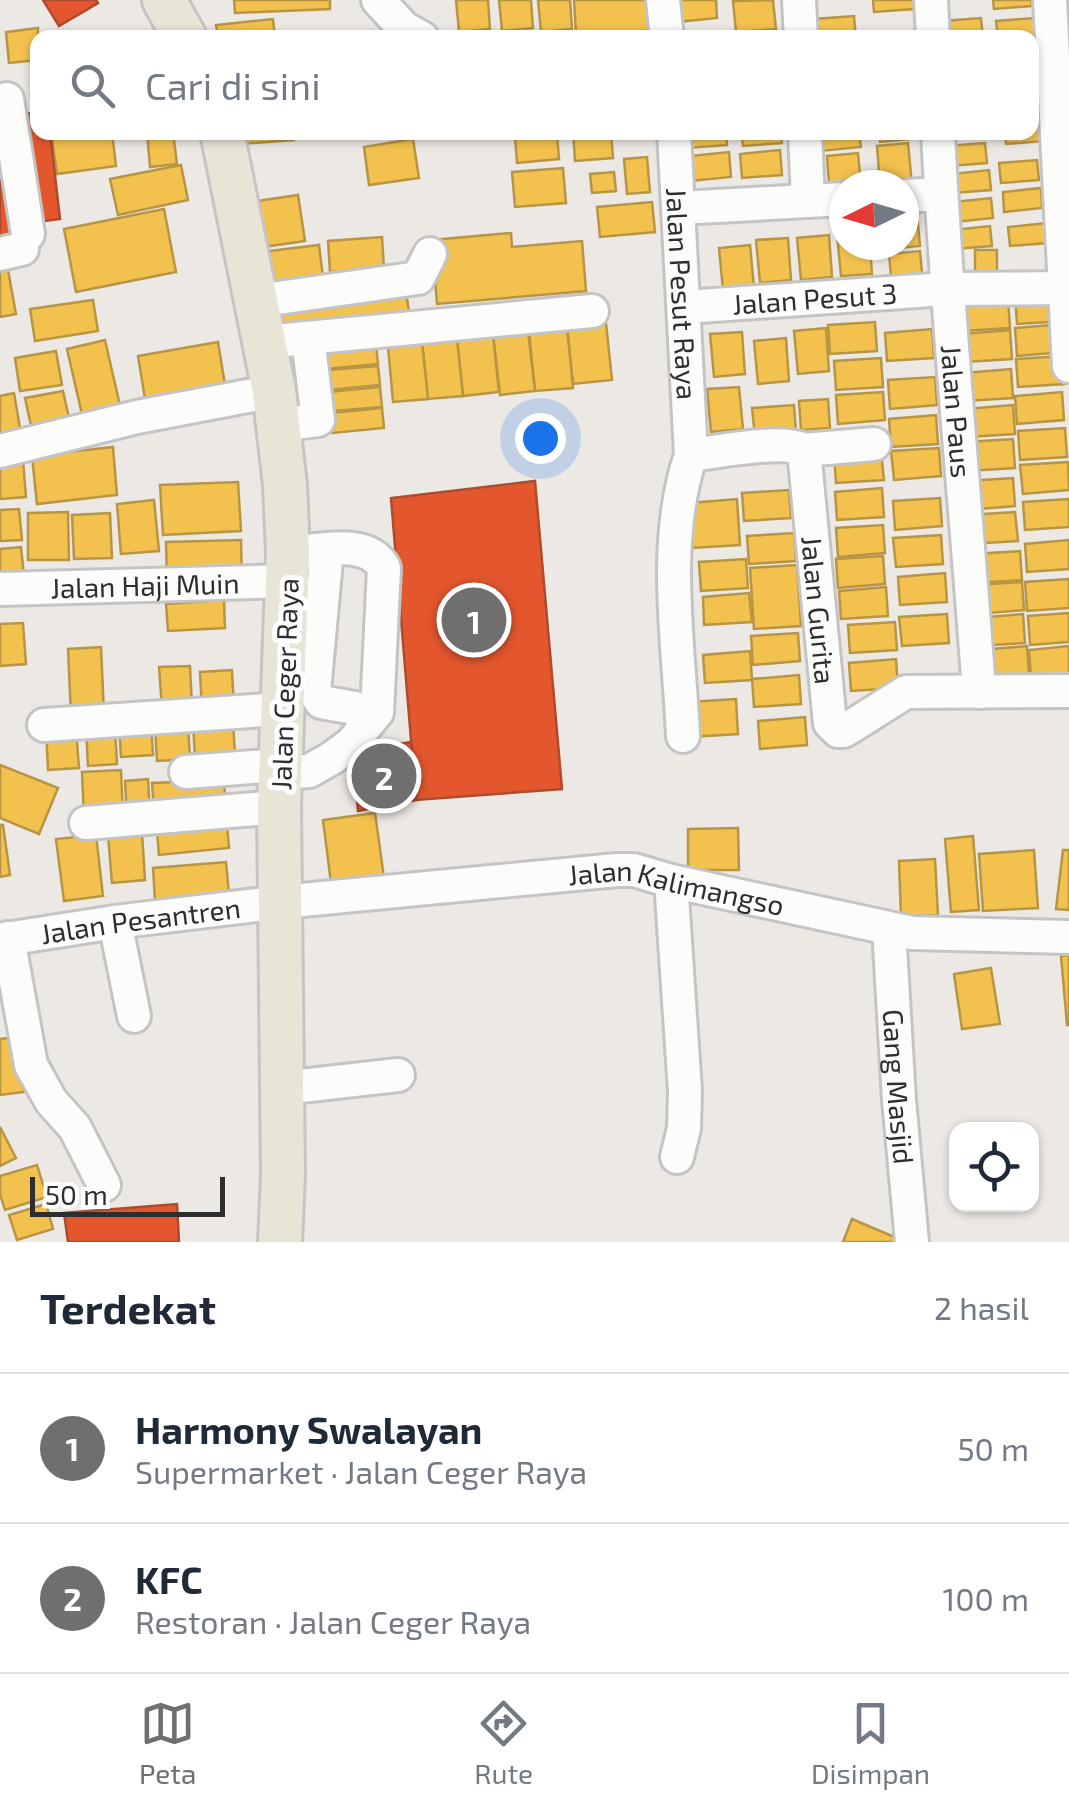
<!DOCTYPE html>
<html lang="id">
<meta charset="utf-8">
<style>
:root{--surface:#fff;--page:#f2f2f3;--text:#1f2937;--muted:#747a83;--line:#e0e1e3;--accent:#706f6e}
body{margin:0;font-family:"Exo 2",sans-serif;background:var(--page);color:var(--text)}
.controls{position:absolute;right:30px;bottom:30px;display:grid;overflow:hidden;border-radius:20px;box-shadow:0 2px 8px #0004}
.controls button{width:90px;height:90px;display:grid;place-items:center;padding:0;border:0;border-bottom:2px solid var(--line);background:var(--surface);color:var(--text);font:50px sans-serif}
.compass{position:absolute;left:829px;top:170px;width:90px;height:90px;border-radius:50%;background:var(--surface);box-shadow:0 2px 8px #0004;rotate:265deg}
.scale{position:absolute;left:30px;bottom:25px;width:195px;box-sizing:border-box;padding-left:10px;border:5px solid #2e2e2e;border-top:0;font-size:28px;line-height:35px;white-space:nowrap;color:#2e2e2e;-webkit-text-stroke:8px #fff;paint-order:stroke}
.you{position:absolute;left:540px;top:438px;width:35px;height:35px;margin:-25px;border:8px solid #fff;border-radius:50%;background:#1a73e8;box-shadow:0 0 0 15px #1a73e833}
.badge{display:grid;place-items:center;width:65px;height:65px;border-radius:50%;background:var(--accent);color:#fff;font-size:32px;font-weight:700}
.pin{position:absolute;translate:-50% -50%;border:5px solid #fff;box-shadow:0 2px 10px #0006}
.list{margin:0;padding:0;list-style:none}
h2{display:flex;justify-content:space-between;align-items:center;height:130px;margin:0;padding:0 40px;font-size:42px}
h2 small{font-size:32px;font-weight:400;color:var(--muted)}
.list li{display:grid;grid-template-columns:65px 1fr auto;gap:30px;align-items:center;box-sizing:border-box;height:150px;padding:0 40px;border-top:2px solid var(--line)}
.list b{display:block;font-size:38px;white-space:nowrap}
.list p{margin:0;font-size:32px;white-space:nowrap;color:var(--muted)}
.list em{font-size:32px;font-style:normal;color:var(--muted)}
.icon{flex:none;width:55px;height:55px;fill:none;stroke:currentColor;stroke-width:2;stroke-linecap:round;stroke-linejoin:round}
.map{position:relative;flex:none;width:1069px;height:1242px;overflow:hidden}
.search{position:absolute;background:var(--surface);box-shadow:0 2px 8px #0004;left:30px;right:30px;top:30px;height:110px;display:flex;align-items:center;gap:25px;box-sizing:border-box;padding:0 35px;border-radius:20px;color:var(--muted);font-size:38px}
.sheet{height:430px;background:var(--surface)}
nav{display:flex;justify-content:space-around;align-items:center;box-sizing:border-box;height:140px;border-top:2px solid var(--line);background:var(--surface);font-size:28px;color:var(--muted)}
nav a{display:grid;justify-items:center;gap:5px}
nav .on{color:var(--accent)}
.map>svg:first-child{display:block}
</style>
<div class="map">
<svg width="1069" height="1242" viewBox="0 0 1069 1242">
<rect width="100%" height="100%" fill="#ece8e4"/>
<g fill="#f2c14e" stroke="#b79544" stroke-width="2.5">
<path d="M234,0h96v9l-95,4z"/>
<path d="M456,0h32l2,29 -31,3z"/>
<path d="M499,0h32l2,28 -31,3z"/>
<path d="M538,0h32l2,29 -31,3z"/>
<path d="M574,0h84l2,30 -84,5z"/>
<path d="M676,0h40l1,18 -40,4z"/>
<path d="M773,0l3,29 -40,3 -3,-31z"/>
<path d="M873,0h40l1,9 -40,3z"/>
<path d="M993,0h38l1,6 -38,3z"/>
<path d="M854,16l2,22h-40l-2,-19z"/>
<path d="M981,18l2,20h-38l-2,-17z"/>
<path d="M1034,18l2,20h-38l-2,-17z"/>
<path d="M273,19l2,19h-57l-2,-13z"/>
<path d="M38,28v32l-29,3 -3,-31z"/>
<path d="M1042,121l2,20 -38,3 -1,-12h27v-10z"/>
<path d="M51,132h61l4,34 -59,8z"/>
<path d="M147,132h26l4,32 -27,3z"/>
<path d="M240,132h54v8l-53,4z"/>
<path d="M573,132h38l2,26 -38,3z"/>
<path d="M686,132h40l1,13 -40,3z"/>
<path d="M741,132h40l1,11 -39,3z"/>
<path d="M819,132h40l2,15 -41,4z"/>
<path d="M879,132h32l1,7 -32,3z"/>
<path d="M557,133l2,26 -42,4 -2,-26z"/>
<path d="M413,139l6,39 -50,7 -5,-38z"/>
<path d="M908,143l4,42h-32l-3,-39z"/>
<path d="M985,143l2,20 -38,3 -2,-20z"/>
<path d="M780,150l2,25 -40,3 -2,-24z"/>
<path d="M729,152l2,25 -40,4 -2,-25z"/>
<path d="M858,153l3,32h-17l-14,14 -3,-43z"/>
<path d="M647,157l3,35 -23,2 -3,-35z"/>
<path d="M1037,160l2,20 -38,3 -2,-20z"/>
<path d="M181,165l7,35 -70,15 -8,-36z"/>
<path d="M563,168l3,35 -51,4 -3,-35z"/>
<path d="M989,170l2,20 -38,3 -2,-19z"/>
<path d="M614,172l2,19 -24,2 -2,-19z"/>
<path d="M1041,188l1,20 -38,4 -1,-20z"/>
<path d="M298,195l7,46 -42,6 -6,-46z"/>
<path d="M991,198l2,20 -38,4 -2,-20z"/>
<path d="M652,202l3,30 -55,5 -3,-30z"/>
<path d="M916,203l4,43 -31,3 -1,-4h16v-41z"/>
<path d="M164,209l12,63 -100,20 -12,-63z"/>
<path d="M1046,223l2,20 -38,3 -2,-19z"/>
<path d="M990,226l2,20 -38,3 -2,-19z"/>
<path d="M511,233l1,14 70,-6 4,50 -149,13 -5,-64z"/>
<path d="M844,233v12h26l2,29 -31,2 -4,-42z"/>
<path d="M829,235l3,42 -31,3 -4,-42z"/>
<path d="M382,237l2,31 -54,4 -2,-31z"/>
<path d="M788,238l3,42 -31,3 -4,-43z"/>
<path d="M319,245l5,40 -51,5 -4,-39z"/>
<path d="M750,245l4,42 -31,3 -4,-42z"/>
<path d="M975,250h22v21l-22,1z"/>
<path d="M920,251l3,33 -31,3 -3,-33z"/>
<path d="M6,259l10,55 -16,3v-57z"/>
<path d="M406,292l3,20 -126,16 -2,-21z"/>
<path d="M1062,293l2,28 -47,3 -2,-28z"/>
<path d="M1008,299l2,29 -47,3 -2,-29z"/>
<path d="M93,300l5,31 -63,10 -5,-32z"/>
<path d="M875,322l2,29 -47,3 -2,-29z"/>
<path d="M606,323l6,57 -39,4 -6,-57z"/>
<path d="M1062,324l2,28 -47,4 -2,-28z"/>
<path d="M567,327l6,61 -38,3 -6,-60z"/>
<path d="M826,328l3,43 -31,3 -4,-43z"/>
<path d="M932,329l2,29 -47,3 -2,-28z"/>
<path d="M1010,330l2,29 -47,3 -2,-28z"/>
<path d="M528,331l7,60 -35,4 -7,-60z"/>
<path d="M742,332l3,42 -31,3 -4,-43z"/>
<path d="M493,335l6,57 -36,4 -6,-57z"/>
<path d="M786,338l3,43 -31,3 -4,-43z"/>
<path d="M457,339l6,57 -35,3 -6,-57z"/>
<path d="M105,340l16,70 -38,9 -16,-70z"/>
<path d="M218,342l8,49 -80,14 -8,-49z"/>
<path d="M422,342l6,57 -35,3 -5,-56z"/>
<path d="M376,344l2,20 -63,6 -1,-20z"/>
<path d="M56,351l6,34 -42,6 -5,-33z"/>
<path d="M1063,356l2,28 -47,3 -2,-28z"/>
<path d="M881,358l2,29 -47,3 -2,-29z"/>
<path d="M378,366l2,19 -62,6 -2,-20z"/>
<path d="M1011,369l2,29 -47,3 -2,-28z"/>
<path d="M935,377l2,28 -47,4 -2,-29z"/>
<path d="M380,387l2,20 -62,5 -2,-19z"/>
<path d="M739,387l4,42 -32,3 -4,-43z"/>
<path d="M63,391l8,36 -38,8 -8,-37z"/>
<path d="M883,392l2,28 -47,4 -2,-29z"/>
<path d="M1062,392l2,28 -47,4 -2,-28z"/>
<path d="M14,393l7,41 -21,3v-41z"/>
<path d="M828,399l2,29 -29,2 -2,-29z"/>
<path d="M794,405l2,28 -41,3 -3,-28z"/>
<path d="M1013,405l2,29 -47,3 -2,-28z"/>
<path d="M382,408l2,20 -62,6 -2,-20z"/>
<path d="M936,415l2,29 -47,3 -2,-28z"/>
<path d="M1065,428l2,29 -47,3 -2,-29z"/>
<path d="M1013,439l2,29 -47,3 -2,-29z"/>
<path d="M113,447l4,48 -80,9 -5,-48z"/>
<path d="M939,448l2,28 -47,4 -3,-29z"/>
<path d="M881,451l3,29 -48,3 -2,-29z"/>
<path d="M23,459l3,38 -26,2v-38z"/>
<path d="M1068,462l1,28 -46,4 -3,-29z"/>
<path d="M1013,478l2,28 -47,4 -2,-29z"/>
<path d="M238,482l3,49 -78,4 -3,-50z"/>
<path d="M882,488l2,29 -47,3 -2,-28z"/>
<path d="M789,490l2,28 -47,3 -2,-28z"/>
<path d="M940,498l2,28 -47,4 -2,-29z"/>
<path d="M737,499l3,46 -47,3 -3,-45z"/>
<path d="M1069,499v28l-44,3 -2,-28z"/>
<path d="M154,500l5,51 -38,3 -4,-50z"/>
<path d="M19,509l3,31 -22,1v-31z"/>
<path d="M68,512l1,48h-41v-47z"/>
<path d="M1015,512l3,29 -48,3 -2,-29z"/>
<path d="M110,513l2,45 -38,1 -2,-44z"/>
<path d="M883,525l2,28 -47,4 -2,-29z"/>
<path d="M794,533l2,28 -47,3 -2,-28z"/>
<path d="M941,535l2,29 -47,3 -3,-29z"/>
<path d="M241,540l1,38 -75,3 -1,-39z"/>
<path d="M1069,540v29l-42,3 -2,-28z"/>
<path d="M21,547l3,29 -24,2v-29z"/>
<path d="M1020,551l2,29 -47,3 -2,-29z"/>
<path d="M883,556l2,28 -47,4 -2,-29z"/>
<path d="M746,559l2,29 -47,3 -2,-29z"/>
<path d="M797,565l4,61 -47,3 -4,-61z"/>
<path d="M945,573l2,29 -47,3 -2,-28z"/>
<path d="M1069,579v29l-42,3 -2,-29z"/>
<path d="M1022,582l2,28 -47,4 -2,-29z"/>
<path d="M886,587l2,29 -47,3 -2,-28z"/>
<path d="M749,593l3,29 -48,3 -1,-28z"/>
<path d="M224,600l1,28 -57,3 -2,-27z"/>
<path d="M1069,613v29l-39,3 -2,-29z"/>
<path d="M947,614l2,29 -47,3 -3,-29z"/>
<path d="M1023,614l2,29 -47,3 -2,-28z"/>
<path d="M895,622l2,28 -47,3 -2,-28z"/>
<path d="M23,623l3,41 -26,2v-42z"/>
<path d="M798,633l2,28 -47,4 -2,-29z"/>
<path d="M1027,646l2,29 -47,3 -2,-28z"/>
<path d="M1069,646v29l-38,3 -2,-28z"/>
<path d="M101,647l3,67 -33,2 -3,-67z"/>
<path d="M750,651l2,29 -47,3 -2,-28z"/>
<path d="M896,659l2,29 -47,3 -2,-28z"/>
<path d="M190,666l2,41 -30,1 -3,-41z"/>
<path d="M232,670l2,38 -32,2 -2,-38z"/>
<path d="M799,675l2,29 -47,3 -2,-28z"/>
<path d="M736,699l2,35 -47,3 -2,-35z"/>
<path d="M805,717l2,28 -47,4 -2,-28z"/>
<path d="M233,721l2,34 -40,2 -2,-33z"/>
<path d="M151,724l2,31 -32,2 -2,-31z"/>
<path d="M188,726l2,33 -33,2 -2,-33z"/>
<path d="M76,728l3,40 -31,2 -2,-40z"/>
<path d="M115,728l2,36 -29,2 -2,-37z"/>
<path d="M0,765l58,23 -19,46 -39,-16z"/>
<path d="M121,770l2,45 -39,2 -2,-45z"/>
<path d="M148,779l2,35 -23,1 -2,-34z"/>
<path d="M224,780l2,27 -72,4 -2,-28z"/>
<path d="M226,813l3,35 -70,7 -3,-35z"/>
<path d="M375,813l10,72 -53,6 -9,-71z"/>
<path d="M0,825h3l7,50 -10,2z"/>
<path d="M738,828l1,42h-51v-41z"/>
<path d="M142,832l3,48 -33,3 -4,-48z"/>
<path d="M96,835l7,61 -39,5 -8,-62z"/>
<path d="M973,836l6,74 -28,2 -6,-73z"/>
<path d="M1034,850l4,58 -55,3 -4,-57z"/>
<path d="M1063,850h6v60l-13,-1z"/>
<path d="M935,859l3,56 -37,1 -2,-55z"/>
<path d="M226,862l3,32 -74,7 -2,-33z"/>
<path d="M1069,955v70h-2l-6,-69z"/>
<path d="M991,968l9,56 -38,5 -8,-55z"/>
<path d="M16,1037l8,55 -24,3v-56z"/>
<path d="M0,1127l16,31 -16,8z"/>
<path d="M37,1165l10,32 -42,13 -5,-16v-18z"/>
<path d="M46,1204l7,25 -36,11 -8,-25z"/>
<path d="M852,1219l54,23h-63z"/>
</g>
<g fill="#e4572e" stroke="#ad4b2e" stroke-width="2.5">
<path d="M43,0h53l2,3 -39,23z"/>
<path d="M38,112v20h12l10,87 -32,4 -13,-108z"/>
<path d="M0,152l11,88 -11,1z"/>
<path d="M535,481l27,308 -146,11 -25,-302z"/>
<path d="M411,742l5,58 -58,11 -5,-59z"/>
<path d="M177,1204l2,38h-111l-4,-29z"/>
</g>
<g fill="none" stroke-linecap="round" stroke-linejoin="round">
<defs>
<g id="minor">
<path d="M378,0l26,28 18,10"/>
<path d="M663,0l4,38"/>
<path d="M799,0l2,38"/>
<path d="M931,0l2,38"/>
<path d="M1050,0l19,366"/>
<path d="M7,99l21,135"/>
<path id="s1" d="M674,132l17,323c-30,87 -12,190 -8,281"/>
<path d="M805,132l3,69"/>
<path id="s2" d="M938,132c9,187 28,373 41,560"/>
<path d="M904,196l37,-2"/>
<path d="M680,208l164,-9"/>
<path d="M0,254l22,-5"/>
<path d="M257,301l161,-23 12,-24"/>
<path id="s3" d="M685,307l261,-18 123,-1"/>
<path d="M264,342l328,-31"/>
<path d="M278,425l40,-5 -10,-82"/>
<path d="M804,450l70,-6"/>
<path d="M0,451l137,-34 137,-26"/>
<path id="s4" d="M691,455c27,-3 92,-17 113,-5l25,263 1,10 8,8h6l62,-39 163,-1"/>
<path d="M327,550l-13,141 7,11 56,10"/>
<path id="s5" d="M0,589l288,-8"/>
<path d="M44,725l237,-16"/>
<path d="M186,772l94,-7"/>
<path d="M279,773l30,-2 23,-13 19,-14 26,-32 7,-144c-16,-31 -67,-17 -96,-15"/>
<path d="M86,823l193,-16"/>
<path d="M671,881l14,210 -1,37 -7,29"/>
<path d="M115,922l19,94"/>
<path id="s6" d="M889,929l10,171 13,142"/>
<path d="M8,938l23,127 20,36 24,27 29,57"/>
<path id="s7" d="M0,940l115,-18 166,-20 336,-32h17l37,11 241,52 157,4"/>
<path d="M283,1088l115,-13"/>
</g>
<g id="major">
<path d="M164,0l21,38"/>
<path d="M222,132l52,259 11,94 3,68 -9,254 4,368 -3,67"/>
</g>
</defs>
<use href="#minor" stroke="#c5c4c5" stroke-width="38"/>
<use href="#major" stroke="#c6c5c4" stroke-width="48"/>
<use href="#minor" stroke="#fcfcfb" stroke-width="32"/>
<use href="#major" stroke="#e8e4d6" stroke-width="42"/>
</g>
<g text-anchor="middle" dominant-baseline="central" stroke-width="10" stroke-linejoin="round" paint-order="stroke">
<g font-size="28" fill="#2e2e2e" stroke="#fff">
<text stroke="none"><textPath href="#s1" startOffset="162">Jalan Pesut Raya</textPath></text>
<text stroke="none"><textPath href="#s3" startOffset="130">Jalan Pesut 3</textPath></text>
<text stroke="none"><textPath href="#s2" startOffset="280">Jalan Paus</textPath></text>
<text stroke="none"><textPath href="#s5" startOffset="145">Jalan Haji Muin</textPath></text>
<text stroke="none"><textPath href="#s4" startOffset="275">Jalan Gurita</textPath></text>
<text transform="translate(284 684) rotate(-88)">Jalan Ceger Raya</text>
<text stroke="none"><textPath href="#s7" startOffset="682">Jalan Kalimangso</textPath></text>
<text stroke="none"><textPath href="#s7" startOffset="142">Jalan Pesantren</textPath></text>
<text stroke="none"><textPath href="#s6" startOffset="158">Gang Masjid</textPath></text>
</g>
</g>
</svg>
<div class="controls">
<button><svg class="icon" aria-label="locate" viewBox="0 0 24 24"><circle cx="12" cy="12" r="6"/><path d="M12 2v4M12 18v4M2 12h4M18 12h4"/></svg></button>
</div>
<svg class="compass" viewBox="-18 -18 36 36"><path d="M0-13l5 13h-10z" fill="#e53935"/><path d="M0 13l5-13h-10z" fill="#747a83"/></svg>
<div class="scale">50 m</div>
<div class="you"></div>
<div class="pin badge" style="left:474px;top:620px">1</div>
<div class="pin badge" style="left:384px;top:776px">2</div>
<div class="search"><svg class="icon" aria-label="search" viewBox="0 0 24 24"><circle cx="10" cy="10" r="6"/><path d="M15 15l6 6"/></svg>Cari di sini</div>
</div>
<section class="sheet">
<h2>Terdekat<small>2 hasil</small></h2>
<ul class="list">
<li><span class="badge">1</span><div><b>Harmony Swalayan</b><p>Supermarket · Jalan Ceger Raya</p></div><em>50 m</em></li>
<li><span class="badge">2</span><div><b>KFC</b><p>Restoran · Jalan Ceger Raya</p></div><em>100 m</em></li>
</ul>
</section>
<nav>
<a class="on"><svg class="icon" aria-label="map" viewBox="0 0 24 24"><path d="M3 6l6-2 6 2 6-2v14l-6 2-6-2-6 2zM9 4v14M15 6v14"/></svg>Peta</a>
<a><svg class="icon" aria-label="directions" viewBox="0 0 24 24"><path d="M12 3l9 9-9 9-9-9zM9 14v-3h6M13 9l2 2-2 2"/></svg>Rute</a>
<a><svg class="icon" aria-label="saved" viewBox="0 0 24 24"><path d="M7 4h10v16l-5-4-5 4z"/></svg>Disimpan</a>
</nav>
